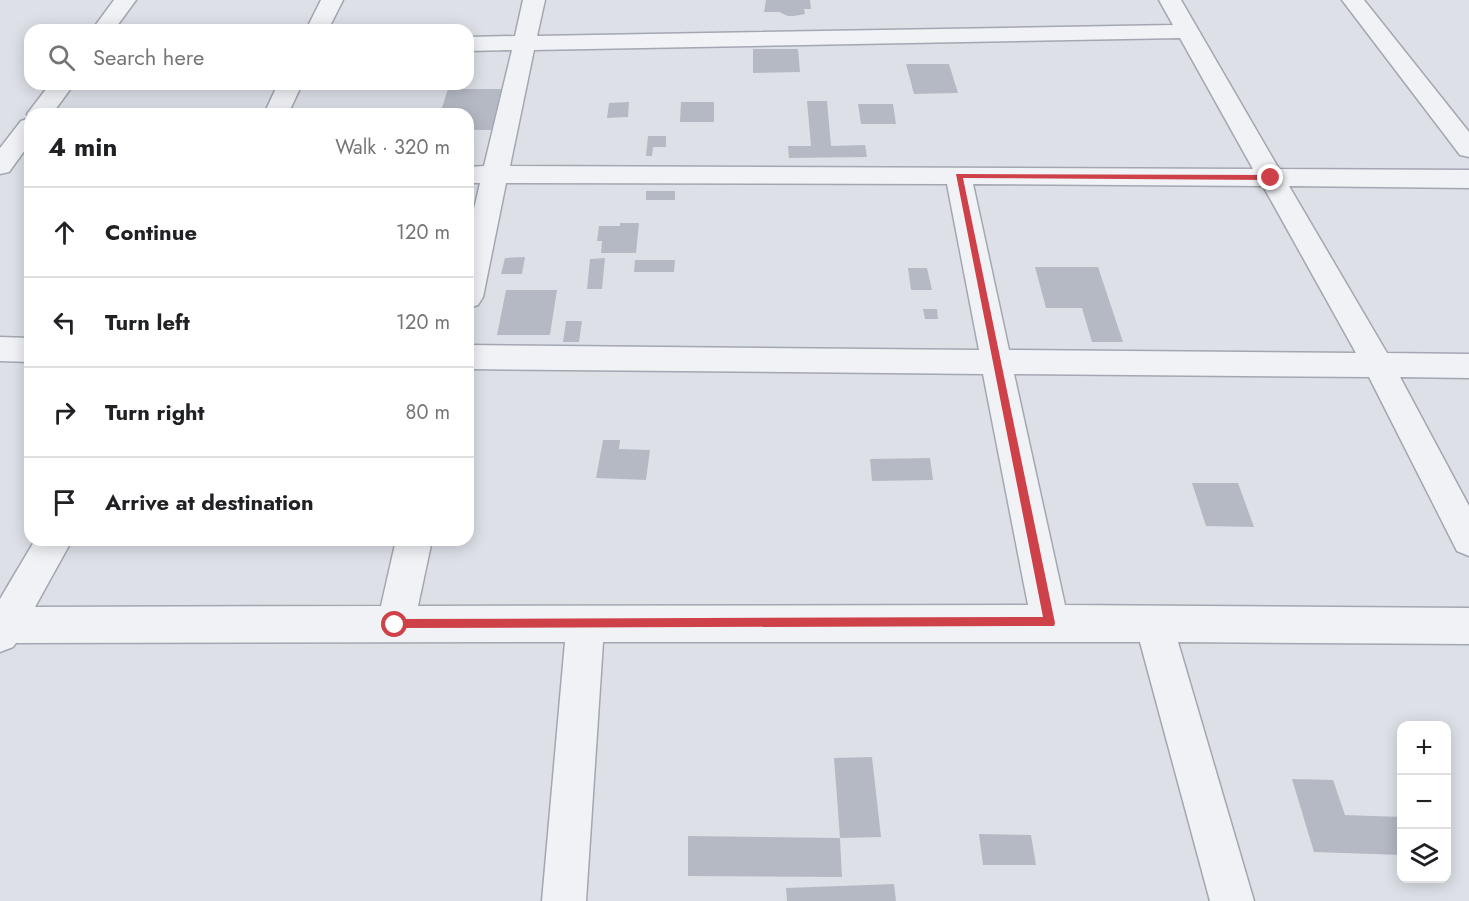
<!DOCTYPE html>
<meta charset="utf-8">
<style>
:root{--surface:#fff;--page:#f2f2f2;--text:#202124;--muted:#757577;--line:#e0e0e0}
body{margin:0;font-family:Jost,sans-serif;background:var(--page);color:var(--text)}
.controls{position:absolute;right:18px;bottom:18px;display:grid;overflow:hidden;border-radius:12px;box-shadow:0 3px 15px #0003}
.controls button{width:54px;height:54px;display:grid;place-items:center;padding:0;border:0;border-bottom:2px solid var(--line);background:var(--surface);color:var(--text);font:30px sans-serif}
.stop{position:absolute;width:18px;height:18px;margin:-14px;border:4px solid #ce4148;border-radius:50%;background:#fff}
.stop.end{background:#ce4148;border-color:#fff;box-shadow:0 2px 6px #0008}
.list{margin:0;padding:0;list-style:none}
h2{display:flex;justify-content:space-between;align-items:center;height:78px;margin:0;padding:0 24px;font-size:26px}
h2 small{font-size:20px;font-weight:400;color:var(--muted)}
.list li{display:grid;grid-template-columns:39px 1fr auto;gap:18px;align-items:center;box-sizing:border-box;height:90px;padding:0 24px;border-top:2px solid var(--line)}
.list b{display:block;font-size:22px;white-space:nowrap}
.list em{font-size:20px;font-style:normal;color:var(--muted)}
.icon{flex:none;width:33px;height:33px;fill:none;stroke:currentColor;stroke-width:2;stroke-linecap:round;stroke-linejoin:round}
.map{position:relative;flex:none;width:1469px;height:901px;overflow:hidden}
.search{position:absolute;background:var(--surface);box-shadow:0 3px 15px #0003;left:24px;top:24px;width:450px;height:66px;display:flex;align-items:center;gap:15px;box-sizing:border-box;padding:0 21px;border-radius:18px;color:var(--muted);font-size:22px}
.panel{position:absolute;background:var(--surface);box-shadow:0 3px 15px #0003;left:24px;top:108px;width:450px;height:438px;border-radius:18px}
.map>svg:first-child{display:block}
</style>
<div class="map">
<svg width="1469" height="901" viewBox="0 0 1469 901">
<rect width="100%" height="100%" fill="#dde0e7"/>
<g fill="#b5b9c4">
<path d="M766,0h44l1,9h-7l1,5 -11,2h-6l-9,-4h-15z"/>
<path d="M753,49h45l2,23 -47,1z"/>
<path d="M906,64h43l9,29 -44,1z"/>
<path d="M448,89h57l-10,41h-27v-16h-28z"/>
<path d="M807,101h20l4,45 34,-1 2,12 -78,1 -1,-12h23z"/>
<path d="M629,102l-1,15 -21,1 2,-15z"/>
<path d="M681,102h33v20h-34z"/>
<path d="M858,104h35l3,20h-35z"/>
<path d="M648,136h18v11h-13l-1,9h-6z"/>
<rect x="646" y="191" width="29" height="9"/>
<path d="M620,223h19l-3,30h-35l1,-12h-5l2,-15h21z"/>
<path d="M525,257l-3,17h-21l4,-16z"/>
<path d="M605,258l-3,31h-15l3,-30z"/>
<path d="M635,260h40l-1,12h-40z"/>
<path d="M1035,267h63l25,75h-31l-10,-34h-36z"/>
<path d="M908,268h19l5,22h-21z"/>
<path d="M506,290h51l-7,45h-53z"/>
<path d="M923,309h14l1,10h-13z"/>
<path d="M566,321h16l-3,21h-16z"/>
<path d="M603,440h17l-1,9 31,1 -4,30 -50,-2z"/>
<path d="M930,458l3,22 -61,1 -2,-22z"/>
<path d="M1192,483h46l16,44 -48,-1z"/>
<path d="M872,757l9,80 -41,1 -6,-80z"/>
<path d="M1292,779l41,1 12,35 57,2v38l-88,-3z"/>
<path d="M979,834l52,1 5,30h-53z"/>
<path d="M688,836l152,2 2,39 -154,-1z"/>
<path d="M894,884l2,17h-109l-1,-13z"/>
</g>
<g fill="none" stroke-linecap="round" stroke-linejoin="round">
<defs>
<g id="minor">
<path d="M114,0h22l-22,30h-22z"/>
<path d="M321,0h22l-15,30h-22z"/>
<path d="M523,0h22l-8,36 636,-11 -14,-25h22l98,169 190,1v18l-180,-2 98,167 82,1v24l-69,-1 69,129v50l-12,-5 -88,-174 -355,-3 51,231 404,3v36l-291,-2 76,259h-44l-70,-259h-537l-17,259h-44l23,-259 -549,1 -3,4 -13,5v-53l35,-59h37l-37,67 346,-1 15,-66h36l-14,66 610,-1 -45,-231 -515,-5v-24l511,5 -32,-166 -441,-1 -23,114 -5,8 -10,3v-73l12,-52h-12v-16l16,-1 28,-116 -44,1v-14l47,-1zM1180,38l73,131 -743,-3 24,-116zM973,184l290,2 93,167 -347,-3z"/>
<path d="M1342,0h22l105,132v25l-9,-2z"/>
<path d="M50,84h24l-22,30h-22v29l-21,29 -9,2v-26l21,-27 9,-3 -3,-4z"/>
<path d="M278,84h24l-14,30h-24z"/>
<path d="M0,337l30,1v24l-30,-1z"/>
</g>
</defs>
<use href="#minor" stroke="#a3a7b1" stroke-width="3"/>
<use href="#minor" fill="#f0f2f6" fill-rule="evenodd"/>
</g>
<path fill="#ce4148" d="M956,174l315,1 4,3 -4,2 -308,-2 92,445 -1,3 -663,2 -1,-3 5,-6 648,-2z"/>
</svg>
<div class="controls">
<button>+</button>
<button>−</button>
<button><svg class="icon" aria-label="layers" viewBox="0 0 24 24"><path d="M12 4l9 5-9 5-9-5zM3 14l9 5 9-5"/></svg></button>
</div>
<div class="stop" style="left:395px;top:625px"></div>
<div class="stop end" style="left:1271px;top:178px"></div>
<div class="search"><svg class="icon" aria-label="search" viewBox="0 0 24 24"><circle cx="10" cy="10" r="6"/><path d="M15 15l6 6"/></svg>Search here</div>
<section class="panel">
<h2>4 min<small>Walk · 320 m</small></h2>
<ul class="list">
<li><svg class="icon" aria-label="ahead" viewBox="0 0 24 24"><path d="M12 20V5M6 11l6-6 6 6"/></svg><div><b>Continue</b></div><em>120 m</em></li>
<li><svg class="icon" aria-label="left" viewBox="0 0 24 24"><path d="M17 20v-9H6M10 6l-5 5 5 5"/></svg><div><b>Turn left</b></div><em>120 m</em></li>
<li><svg class="icon" aria-label="right" viewBox="0 0 24 24"><path d="M7 20v-9h11M14 6l5 5-5 5"/></svg><div><b>Turn right</b></div><em>80 m</em></li>
<li><svg class="icon" aria-label="arrive" viewBox="0 0 24 24"><path d="M6 21V4h12l-3 4 3 4H6"/></svg><div><b>Arrive at destination</b></div></li>
</ul>
</section>
</div>
